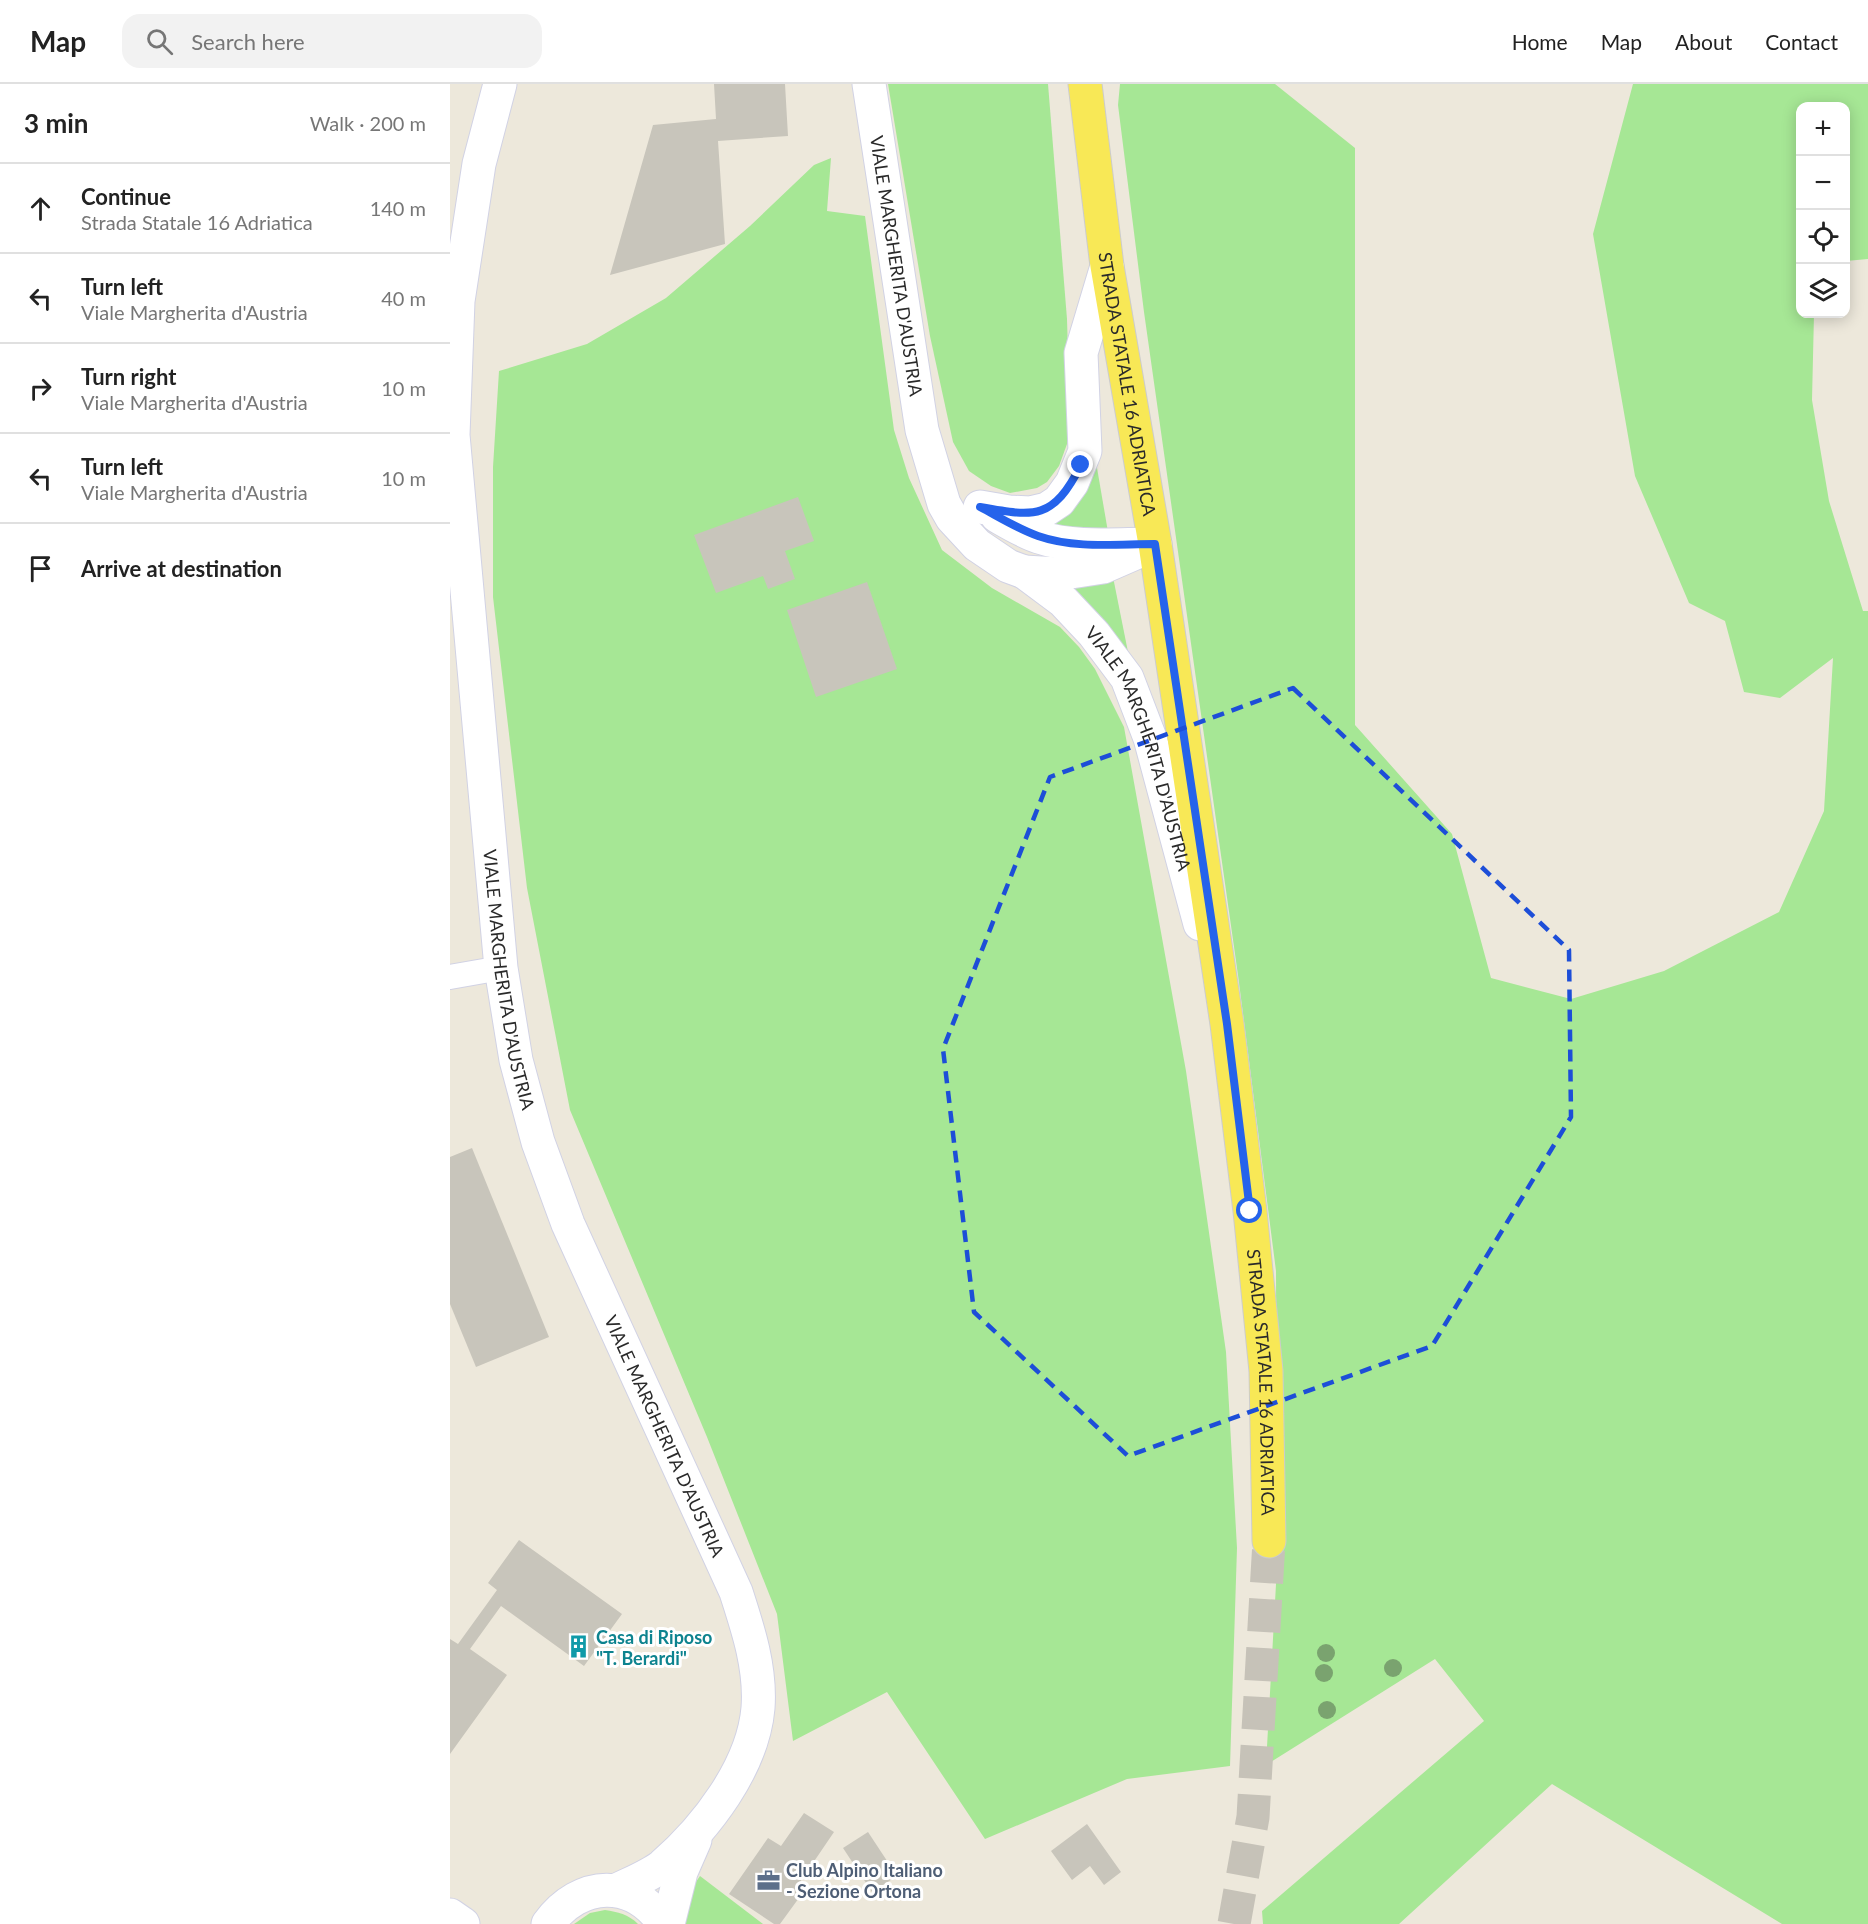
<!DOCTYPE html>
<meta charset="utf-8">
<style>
:root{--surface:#fff;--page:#f2f2f2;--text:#222;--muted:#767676;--line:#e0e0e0}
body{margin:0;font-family:Lato,sans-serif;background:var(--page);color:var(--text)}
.controls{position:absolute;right:18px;top:18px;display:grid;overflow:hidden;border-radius:12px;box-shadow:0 3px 15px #0003}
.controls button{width:54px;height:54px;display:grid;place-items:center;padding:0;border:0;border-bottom:2px solid var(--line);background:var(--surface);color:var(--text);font:30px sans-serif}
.stop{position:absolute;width:18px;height:18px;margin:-14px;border:4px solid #2563eb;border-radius:50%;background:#fff}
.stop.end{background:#2563eb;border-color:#fff;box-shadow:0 2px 6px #0008}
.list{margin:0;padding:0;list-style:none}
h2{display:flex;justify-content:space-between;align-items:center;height:78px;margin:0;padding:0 24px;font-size:26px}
h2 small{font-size:20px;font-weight:400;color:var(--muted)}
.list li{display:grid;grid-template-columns:39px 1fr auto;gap:18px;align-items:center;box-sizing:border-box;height:90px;padding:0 24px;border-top:2px solid var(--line)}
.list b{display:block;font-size:22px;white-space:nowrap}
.list p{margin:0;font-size:20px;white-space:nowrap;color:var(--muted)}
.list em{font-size:20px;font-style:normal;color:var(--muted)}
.icon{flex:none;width:33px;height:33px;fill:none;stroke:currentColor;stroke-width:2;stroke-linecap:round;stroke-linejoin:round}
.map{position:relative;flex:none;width:1418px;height:1840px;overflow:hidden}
header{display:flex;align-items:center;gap:36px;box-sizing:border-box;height:84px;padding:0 30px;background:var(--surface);border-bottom:2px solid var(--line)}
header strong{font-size:28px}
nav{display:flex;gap:33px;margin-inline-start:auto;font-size:21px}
.search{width:420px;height:54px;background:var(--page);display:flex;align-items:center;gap:15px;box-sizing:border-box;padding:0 21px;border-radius:18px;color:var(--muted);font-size:22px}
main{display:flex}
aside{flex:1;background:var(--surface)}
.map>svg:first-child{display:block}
</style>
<header>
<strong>Map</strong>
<div class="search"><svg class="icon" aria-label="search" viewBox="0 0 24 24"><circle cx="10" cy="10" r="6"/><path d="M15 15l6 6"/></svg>Search here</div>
<nav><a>Home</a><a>Map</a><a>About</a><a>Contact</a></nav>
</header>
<main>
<aside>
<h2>3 min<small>Walk · 200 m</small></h2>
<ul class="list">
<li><svg class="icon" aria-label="ahead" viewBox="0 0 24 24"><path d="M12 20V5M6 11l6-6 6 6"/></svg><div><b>Continue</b><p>Strada Statale 16 Adriatica</p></div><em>140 m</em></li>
<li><svg class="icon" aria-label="left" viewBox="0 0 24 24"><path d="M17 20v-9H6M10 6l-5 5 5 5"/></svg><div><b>Turn left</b><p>Viale Margherita d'Austria</p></div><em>40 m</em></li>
<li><svg class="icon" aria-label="right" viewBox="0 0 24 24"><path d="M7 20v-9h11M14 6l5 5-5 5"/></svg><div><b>Turn right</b><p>Viale Margherita d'Austria</p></div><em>10 m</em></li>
<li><svg class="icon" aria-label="left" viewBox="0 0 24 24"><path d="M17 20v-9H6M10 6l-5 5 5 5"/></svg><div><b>Turn left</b><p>Viale Margherita d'Austria</p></div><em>10 m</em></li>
<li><svg class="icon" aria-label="arrive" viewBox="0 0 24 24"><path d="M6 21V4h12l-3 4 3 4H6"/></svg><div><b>Arrive at destination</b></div></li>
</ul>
</aside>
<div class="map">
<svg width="1418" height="1840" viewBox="0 0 1418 1840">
<rect width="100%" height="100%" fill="#ede8db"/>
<g fill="#a6e795">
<path d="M438,0h160l19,235 3,103 -3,22 -8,22 -12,16 -10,6 -27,5 -19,-7 -22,-15 -16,-29 -23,-106z"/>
<path d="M670,0h155l80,64v577l97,109 39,144 80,21 93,-28 115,-59 45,-101 9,-153 -53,40 -36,-6 -19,-71 -36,-18 -54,-127 -42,-242 40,-150h235v175l-22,2v-155h-46v208h14l-2,86 17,101 34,110h5v1313h-86l-230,-140 -153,140h-136l-1,-13 222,-190 -49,-62 -169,106 11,-199 -1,-295 -38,-296 -94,-663 -26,-207z"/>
<path d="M381,74l-4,53 38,5 29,214 15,48 33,72 50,38 68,39 19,20 16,22 29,58 62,344 40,281 11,196 -7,218 -103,13 -142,60 -98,-147 -94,49 -16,-127 -70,-177 -137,-327 -43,-222 -34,-291v-130l6,-96 88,-27 79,-46 84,-72 64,-61z"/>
<path d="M646,378l12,70 -56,-7z"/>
<path d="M663,493l16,80 -67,-72z"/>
<path d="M250,1792l63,48h-86l-2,-12z"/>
<path d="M155,1826c13,2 23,4 33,14h-64l16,-11z"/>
</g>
<g fill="#c8c5bb">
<path d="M264,0h71l3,52 -70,5 7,103 -115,31 43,-150 63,-6z"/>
<path d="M348,413l16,44 -29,10 10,28 -27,10 -5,-13 -47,17 -22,-58z"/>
<path d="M417,498l30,87 -81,28 -29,-87z"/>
<path d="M22,1064l77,189 -73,30 -26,-63v-147z"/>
<path d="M69,1456l103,74 -38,52 -83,-60 -31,43 37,26 -57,79v-115l8,5 39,-54 -9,-7z"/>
<path d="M354,1729l30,19 -36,53 6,6 -24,33h-6l-45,-30 39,-56 13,8z"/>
<path d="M637,1740l34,48 -17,13 -14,-19 -18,14 -21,-29z"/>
<path d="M418,1748l29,44 -25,16 -29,-44z"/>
</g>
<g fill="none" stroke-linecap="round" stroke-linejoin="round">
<path stroke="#c6c2b8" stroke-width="33" stroke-dasharray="33 16" stroke-linecap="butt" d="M784,1840l19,-107 16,-276"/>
<defs>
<path id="street" d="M0,893l51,-9"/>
<g id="secondary">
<path id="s1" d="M50,0l-21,80 -21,137 -5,134 48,533 15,92 22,82 30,82 168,368c12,37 25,76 22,116 -5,59 -52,120 -96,158 -13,10 -31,17 -45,24"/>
<path id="s2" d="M419,0l53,346 22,74 8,14 25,27 31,21 16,6 39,29 31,33 33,44 23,60 50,186"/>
<path d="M530,423l29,5 21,1 17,-4 12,-8 13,-18 13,-32 -4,-98 26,-87"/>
<path d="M547,432c14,8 27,16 42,21 36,12 78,7 116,7"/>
<path d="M574,488l34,2 45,-7 39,-17"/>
<path d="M0,1831l13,9"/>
<path d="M98,1840c32,-44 85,-46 116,0"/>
<path d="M218,1840l13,-52 14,-32"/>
</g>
<g id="primary">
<path id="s3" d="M635,0l22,182 48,278 72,480 23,187 16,160 3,170"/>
</g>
</defs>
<use href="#street" stroke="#d1d2e4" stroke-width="26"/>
<use href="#secondary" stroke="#d1d2e4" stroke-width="35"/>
<use href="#primary" stroke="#ccc" stroke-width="35"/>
<use href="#street" stroke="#fff" stroke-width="24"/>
<use href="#secondary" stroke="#fff" stroke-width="33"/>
<use href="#primary" stroke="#f8e856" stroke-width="33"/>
</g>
<g fill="#7aa36f">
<circle cx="876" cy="1569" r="9"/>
<circle cx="943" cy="1584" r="9"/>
<circle cx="874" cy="1589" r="9"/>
<circle cx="877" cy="1626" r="9"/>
</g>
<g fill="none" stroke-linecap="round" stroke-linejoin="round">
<path stroke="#2563eb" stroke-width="8" d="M631,381c-28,55 -45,52 -101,42 19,10 38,22 58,29 37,13 79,8 117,8l72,480 23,187"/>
</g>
<path fill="none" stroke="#1d4ed8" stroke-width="4.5" stroke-dasharray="12 8" stroke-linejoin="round" d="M843,604l276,262 2,167 -139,229 -304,110 -154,-144 -31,-263 107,-272z"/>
<defs>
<symbol id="building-bare" viewBox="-9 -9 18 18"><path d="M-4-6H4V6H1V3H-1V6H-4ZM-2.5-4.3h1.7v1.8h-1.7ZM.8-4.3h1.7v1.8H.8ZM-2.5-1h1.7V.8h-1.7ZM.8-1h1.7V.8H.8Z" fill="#0f9aa8" stroke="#fff" stroke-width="2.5" paint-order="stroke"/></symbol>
<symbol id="office-bare" viewBox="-9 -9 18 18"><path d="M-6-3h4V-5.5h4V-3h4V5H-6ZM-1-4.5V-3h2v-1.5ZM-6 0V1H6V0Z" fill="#5c6f8a" stroke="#fff" stroke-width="2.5" paint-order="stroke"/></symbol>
</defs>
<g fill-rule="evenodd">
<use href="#building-bare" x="112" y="1546" width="33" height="33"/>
<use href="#office-bare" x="302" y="1780" width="33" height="33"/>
</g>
<g text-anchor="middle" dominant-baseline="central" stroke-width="6" stroke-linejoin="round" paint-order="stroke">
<g font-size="18" fill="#2a2a2a" stroke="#fff">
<text stroke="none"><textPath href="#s2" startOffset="184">VIALE MARGHERITA D'AUSTRIA</textPath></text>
<text stroke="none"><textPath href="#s3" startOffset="303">STRADA STATALE 16 ADRIATICA</textPath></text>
<text stroke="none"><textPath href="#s2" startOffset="753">VIALE MARGHERITA D'AUSTRIA</textPath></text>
<text stroke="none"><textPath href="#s1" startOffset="903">VIALE MARGHERITA D'AUSTRIA</textPath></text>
<text stroke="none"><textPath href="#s3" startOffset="1311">STRADA STATALE 16 ADRIATICA</textPath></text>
<text stroke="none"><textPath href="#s1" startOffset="1389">VIALE MARGHERITA D'AUSTRIA</textPath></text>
</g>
<g font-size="18" font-weight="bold" fill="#0d838f" stroke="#fff" text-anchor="start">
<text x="146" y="1553">Casa di Riposo<tspan x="146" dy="21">"T. Berardi"</tspan></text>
</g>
<g font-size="18" font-weight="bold" fill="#4e5e75" stroke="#fff" text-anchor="start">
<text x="336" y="1786">Club Alpino Italiano<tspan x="336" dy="21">- Sezione Ortona</tspan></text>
</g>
</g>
</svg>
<div class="controls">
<button>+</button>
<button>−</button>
<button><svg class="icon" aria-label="locate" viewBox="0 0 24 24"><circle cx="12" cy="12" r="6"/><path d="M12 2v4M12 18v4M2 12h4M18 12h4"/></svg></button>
<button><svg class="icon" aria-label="layers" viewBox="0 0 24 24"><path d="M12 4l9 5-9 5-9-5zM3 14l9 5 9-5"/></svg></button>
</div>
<div class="stop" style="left:800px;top:1127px"></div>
<div class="stop end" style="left:631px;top:381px"></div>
</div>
</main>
